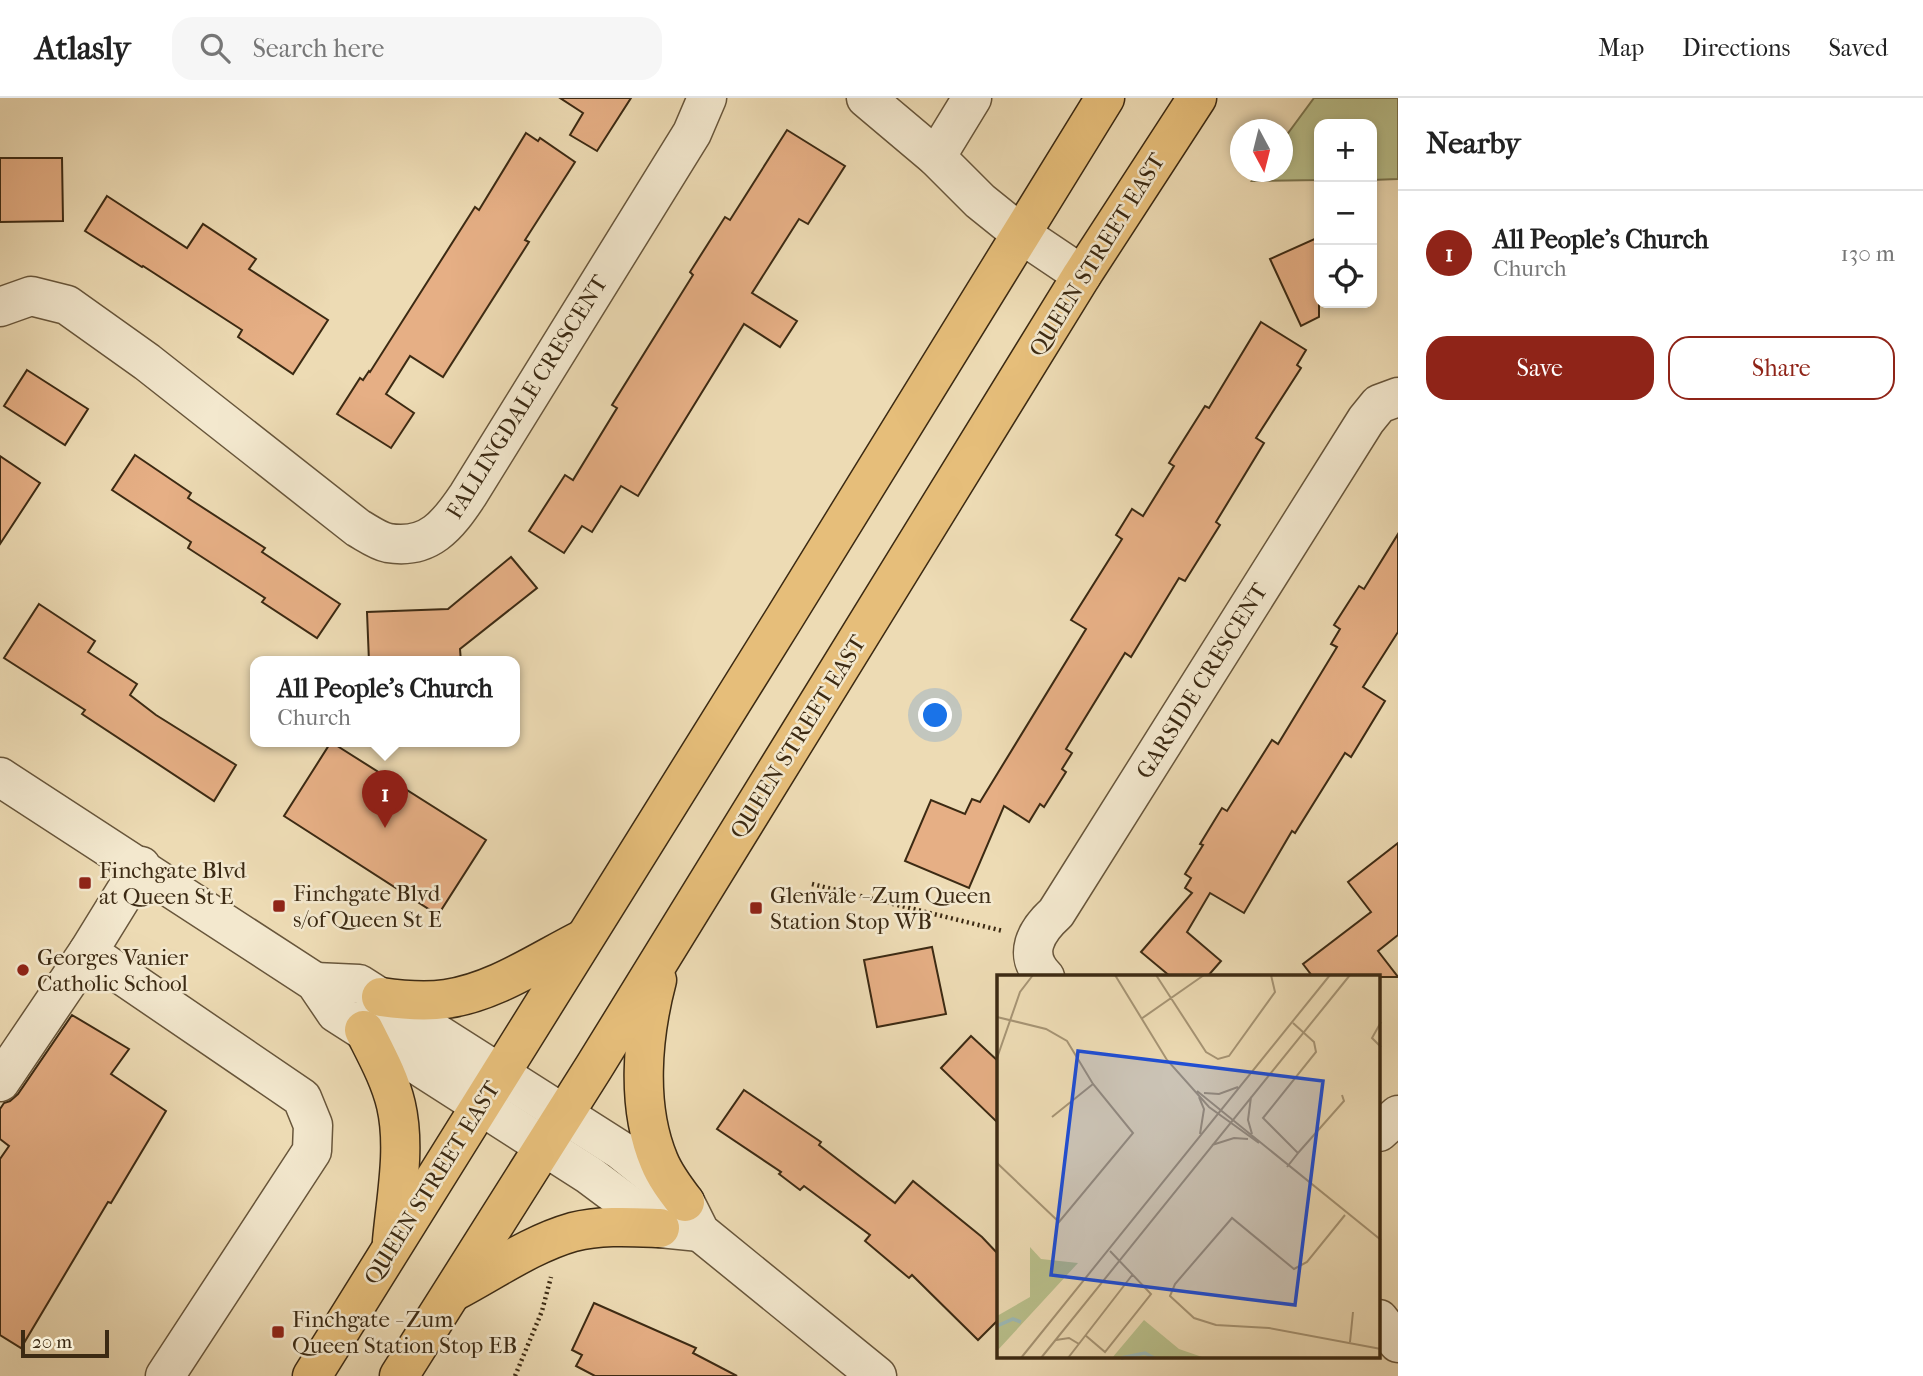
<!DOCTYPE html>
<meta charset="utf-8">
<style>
:root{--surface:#fff;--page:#f6f6f6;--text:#222;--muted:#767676;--line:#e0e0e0;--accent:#8f2418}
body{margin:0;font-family:"IM FELL French Canon",serif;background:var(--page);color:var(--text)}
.controls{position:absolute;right:21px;top:21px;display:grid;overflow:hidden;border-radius:14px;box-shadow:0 4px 10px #0003}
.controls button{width:63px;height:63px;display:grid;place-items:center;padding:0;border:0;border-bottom:2px solid var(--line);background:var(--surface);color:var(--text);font:35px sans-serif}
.compass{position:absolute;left:1230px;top:21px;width:63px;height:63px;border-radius:50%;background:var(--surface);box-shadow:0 4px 10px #0003;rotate:173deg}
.scale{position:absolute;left:21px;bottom:18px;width:88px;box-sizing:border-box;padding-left:7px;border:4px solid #3c2a13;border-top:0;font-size:19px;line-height:24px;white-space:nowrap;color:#3c2a13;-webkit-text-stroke:5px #f3e8ce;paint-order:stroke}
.you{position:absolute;left:936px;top:618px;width:24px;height:24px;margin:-18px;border:5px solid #fff;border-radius:50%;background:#1a73e8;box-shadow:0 0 0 10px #1a73e833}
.badge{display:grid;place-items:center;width:46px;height:46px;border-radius:50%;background:var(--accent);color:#fff;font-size:23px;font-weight:700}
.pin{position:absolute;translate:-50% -58px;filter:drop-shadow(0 2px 4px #0008)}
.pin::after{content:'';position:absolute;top:37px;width:24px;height:21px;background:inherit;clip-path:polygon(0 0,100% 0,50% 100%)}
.popup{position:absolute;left:250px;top:558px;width:270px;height:91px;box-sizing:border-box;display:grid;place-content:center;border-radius:14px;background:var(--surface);filter:drop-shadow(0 2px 5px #0005);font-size:23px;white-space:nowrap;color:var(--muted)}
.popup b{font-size:26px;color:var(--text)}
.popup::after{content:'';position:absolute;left:50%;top:100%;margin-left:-14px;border:14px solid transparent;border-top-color:var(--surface)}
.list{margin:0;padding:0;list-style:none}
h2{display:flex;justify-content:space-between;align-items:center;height:91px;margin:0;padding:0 28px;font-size:30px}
h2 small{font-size:23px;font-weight:400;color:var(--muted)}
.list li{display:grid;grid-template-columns:46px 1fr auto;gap:21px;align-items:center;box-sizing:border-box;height:126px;padding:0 28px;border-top:2px solid var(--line)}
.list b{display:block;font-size:26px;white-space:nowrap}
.list p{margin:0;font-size:23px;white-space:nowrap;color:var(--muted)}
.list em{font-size:23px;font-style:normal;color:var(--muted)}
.actions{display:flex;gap:14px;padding:21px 28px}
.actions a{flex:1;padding:16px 0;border:2px solid var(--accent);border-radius:21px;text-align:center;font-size:24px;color:var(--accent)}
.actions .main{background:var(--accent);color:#fff}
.icon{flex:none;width:38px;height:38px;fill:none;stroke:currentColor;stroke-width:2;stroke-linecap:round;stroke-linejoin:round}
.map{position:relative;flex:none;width:1398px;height:1278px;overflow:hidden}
header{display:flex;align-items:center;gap:42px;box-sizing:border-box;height:98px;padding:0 35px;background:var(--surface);border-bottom:2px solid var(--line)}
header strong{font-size:33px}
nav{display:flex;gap:38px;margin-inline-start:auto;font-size:24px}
.search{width:490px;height:63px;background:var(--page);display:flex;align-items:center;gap:18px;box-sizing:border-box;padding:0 24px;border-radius:21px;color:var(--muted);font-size:26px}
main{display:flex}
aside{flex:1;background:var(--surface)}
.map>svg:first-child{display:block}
</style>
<header>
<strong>Atlasly</strong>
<div class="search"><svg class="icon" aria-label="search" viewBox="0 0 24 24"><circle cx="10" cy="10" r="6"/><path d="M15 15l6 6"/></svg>Search here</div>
<nav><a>Map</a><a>Directions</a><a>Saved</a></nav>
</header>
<main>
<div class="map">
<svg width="1398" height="1278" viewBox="0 0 1398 1278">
<rect width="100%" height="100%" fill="#eddbb4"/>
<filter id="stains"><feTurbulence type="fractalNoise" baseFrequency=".00286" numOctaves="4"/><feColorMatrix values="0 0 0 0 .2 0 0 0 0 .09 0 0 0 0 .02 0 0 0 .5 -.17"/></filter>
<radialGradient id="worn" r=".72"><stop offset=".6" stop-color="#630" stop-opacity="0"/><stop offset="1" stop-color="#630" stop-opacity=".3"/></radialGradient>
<path fill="#b9c08c" stroke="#7a7550" stroke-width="2" d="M1314,0h84v81l-26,1v-56h-53v56l-67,1 7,-9h23l1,-32z"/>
<g fill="#e6af85" stroke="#3c2a13" stroke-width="2">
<path d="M560,0h71l-34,53 -27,-16 13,-22z"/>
<path d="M787,32l58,36 -37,58 -9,-5 -47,74 45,28 -17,26 -36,-23 -106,172 -17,-10 -29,46 -10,-6 -18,27 -35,-22 36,-56 8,5 44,-72 -5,-3 81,-130 -3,-3 35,-55 5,3z"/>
<path d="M526,35l12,8 2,-3 35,24 -50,78 4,2 -86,135 -33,-21 -24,38 28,19 -23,35 -54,-34 23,-36 3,2 6,-9 1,1 105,-165 4,3z"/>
<path d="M0,60h62l1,63 -63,1z"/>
<path d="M107,98l80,52 16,-24 53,35 -7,10 79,51 -35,54 -55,-37 4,-7 -99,-64 -1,1 -57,-36z"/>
<path d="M1319,139v80l-18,9 -31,-67z"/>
<path d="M1261,224l45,28 -9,15 4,3 -45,70 8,5 -48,79 4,3 -35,56 -6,-3 -48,79 -6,-4 -59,96 6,4 -10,16 4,3 -22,35 -4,-3 -11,18 -25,-16 -35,82 -64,-27 26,-61 34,14 7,-15 8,3 106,-173 -15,-9 51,-81 -6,-4 16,-26 11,7 31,-50 -5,-3 36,-57 4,2z"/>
<path d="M27,272l61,39 -23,36 -61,-39z"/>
<path d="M135,357l56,38 -3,5 77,50 -3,4 78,52 -23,34 -55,-36 3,-4 -77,-50 3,-6 -79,-52z"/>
<path d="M0,358l40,27 -40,61z"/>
<path d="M1398,436v98l-35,55 22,14 -34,56 -6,-4 -50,80 -3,-2 -48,82 -34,-20 -23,39 34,29 -14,16h-36l-30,-25 51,-59 -7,-5 6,-10 -6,-4 18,-29 -3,-1 22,-36 5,3 45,-71 6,4 59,-97 -6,-3 9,-15 -6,-4 25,-39 5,3z"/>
<path d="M511,459l26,31 -77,61 1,13h-92l-2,-50 81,-3z"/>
<path d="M39,506l56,37 -7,11 49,32 -7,11 26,20 80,50 -22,36 -132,-87 3,-4 -81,-52z"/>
<path d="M331,644l155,98 -48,75 -154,-99z"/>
<path d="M1398,745v92l-20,16 20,26h-85l-10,-13 68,-52 -23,-30z"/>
<path d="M932,849l14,67 -69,13 -13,-67z"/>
<path d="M72,917l57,34 -18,25 55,37 -55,92 -3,-1 -87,146 -21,-13v-176l9,-13 -9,-7v-30l4,-6 6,-2 8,-7z"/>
<path d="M971,938l28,26v62l-58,-56z"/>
<path d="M744,992l77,52 -2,3 76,58 18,-22 69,56 17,18v64l-21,21 -66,-65 -3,3 -44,-37 5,-6 -66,-49 -4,4 -21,-16 2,-2 -64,-43z"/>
<path d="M594,1205l102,45 -3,5 44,23h-142l-19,-10 6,-11 -10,-5z"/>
</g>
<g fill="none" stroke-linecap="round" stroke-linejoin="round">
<defs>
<g id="minor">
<path d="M866,0l70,59 44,44 41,33 61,41"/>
<path d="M936,59l36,-59"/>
<path d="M0,209l31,-11 36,9 80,57 211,166c9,5 20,13 30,15 41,7 60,-18 80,-48l224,-362 15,-35"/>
<path d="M0,679l315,205 21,31 253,162 71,53 40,4"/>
<path d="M141,768l-53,86 214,146 11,27 -1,26 -147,225"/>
<path d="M1045,879c-23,-22 -9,-46 11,-64l310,-493 13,-16 19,-7"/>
<path d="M315,884l44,2 261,166 65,52 15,30 177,144"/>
<path d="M0,984l88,-130"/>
<path d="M1379,1034l19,-17"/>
<path d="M1379,1221l19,24"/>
</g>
<g id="major">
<path d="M657,882c-15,57 -21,126 2,181 6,15 16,28 26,41"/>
<path d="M381,899c21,3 43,5 65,2 49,-7 93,-38 137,-60"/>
<path d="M364,932c12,24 26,49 32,75 10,43 0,92 -4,136"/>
<path d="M455,1193c38,-20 76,-47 118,-59 28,-7 59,-5 87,-4"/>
<path d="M312,1278l473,-759 320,-519"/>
<path d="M399,1278l195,-309 488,-792 115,-177"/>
</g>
</defs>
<use href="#minor" stroke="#68563b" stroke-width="41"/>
<use href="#major" stroke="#3c2a13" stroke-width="41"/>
<g stroke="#3c2a13" stroke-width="4.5" stroke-dasharray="2 3.5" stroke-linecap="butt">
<path d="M812,786l191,47"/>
<path d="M515,1278l27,-65 9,-34"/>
</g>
<use href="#minor" stroke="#f3e8ce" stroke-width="38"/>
<use href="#major" stroke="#e6be7a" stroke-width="38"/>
</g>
<g fill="#8f2418" stroke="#f3e8ce" stroke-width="2.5">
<rect x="78" y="778" width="14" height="14" rx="3.5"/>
<rect x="272" y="801" width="14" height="14" rx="3.5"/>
<rect x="749" y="803" width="14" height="14" rx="3.5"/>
<circle cx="23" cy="872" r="7"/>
<rect x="271" y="1227" width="14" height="14" rx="3.5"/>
</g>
<g text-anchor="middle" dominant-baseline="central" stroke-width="5" stroke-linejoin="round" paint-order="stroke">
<g font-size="23" fill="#3c2a13" stroke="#f3e8ce">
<text transform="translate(1097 157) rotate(-58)">QUEEN STREET EAST</text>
<text transform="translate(527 299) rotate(-58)">FALLINGDALE CRESCENT</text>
<text transform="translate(1202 583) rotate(-58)">GARSIDE CRESCENT</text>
<text transform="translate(798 639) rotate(-58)">QUEEN STREET EAST</text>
<text transform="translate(432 1085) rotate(-58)">QUEEN STREET EAST</text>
</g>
<g font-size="23" fill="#3c2a13" stroke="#f3e8ce" text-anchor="start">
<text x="99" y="772">Finchgate Blvd<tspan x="99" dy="26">at Queen St E</tspan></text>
<text x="293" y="795">Finchgate Blvd<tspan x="293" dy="26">s/of Queen St E</tspan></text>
<text x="770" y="797">Glenvale - Zum Queen<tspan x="770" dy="26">Station Stop WB</tspan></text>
<text x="37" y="859">Georges Vanier<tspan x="37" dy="26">Catholic School</tspan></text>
<text x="292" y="1221">Finchgate - Zum<tspan x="292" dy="26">Queen Station Stop EB</tspan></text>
</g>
</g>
<g transform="translate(997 877)">
<rect width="383" height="383" fill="#eddbb4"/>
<path d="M33,272l11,12 37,4 -81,88v-35l33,-19zM147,345l35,29 26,9h-93z" fill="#b9c08c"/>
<path fill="none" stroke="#9cb9b6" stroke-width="3.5" d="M0,351l16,-7 8,3M124,383l24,-5 9,5"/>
<path fill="none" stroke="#a69474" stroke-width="2" d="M118,0l52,85 42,47 50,36M159,0l50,77 12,7 11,-3 46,-64 -4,-17M0,42l49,12 21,12 26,43 40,49 -74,89 -62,-59M144,44l63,-44M384,47l-9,16 9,9M0,83l23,-66 13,-17M200,116l184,149M207,118l15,1 19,-7M202,122l5,12 -4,25M254,122l-3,23 4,14M55,142l41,-33M215,170l22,-7 14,1M301,178l46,-52 -2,-6M290,192l11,-14 -35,-35 53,-66 -2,-10 -21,-19M348,240l-38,47 -13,7 -62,-51 -57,66 -5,12 24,22 22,7 53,3 112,21M88,360l20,17 46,-58 -41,-43M59,365l13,-2 10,6M353,367l3,-30M24,383l309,-383M44,383l309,-383M71,383l65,-84"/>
<path fill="#1d4ed8" fill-opacity="0.15" stroke="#1d4ed8" stroke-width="3.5" d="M81,76l245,30 -28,224 -244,-30z"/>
<rect width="383" height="383" fill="none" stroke="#3c2a13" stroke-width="3.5"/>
</g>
<rect width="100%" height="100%" filter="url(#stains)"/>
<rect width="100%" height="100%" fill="url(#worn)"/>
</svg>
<div class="controls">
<button>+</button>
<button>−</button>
<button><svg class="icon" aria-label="locate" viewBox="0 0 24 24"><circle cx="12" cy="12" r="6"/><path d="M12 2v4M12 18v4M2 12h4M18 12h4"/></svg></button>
</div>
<svg class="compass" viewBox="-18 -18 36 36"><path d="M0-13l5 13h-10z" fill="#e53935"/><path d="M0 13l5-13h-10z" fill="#767676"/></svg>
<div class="scale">20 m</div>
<div class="you"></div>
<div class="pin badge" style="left:385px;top:730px">1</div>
<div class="popup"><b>All People's Church</b>Church</div>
</div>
<aside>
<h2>Nearby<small></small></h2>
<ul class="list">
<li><span class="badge">1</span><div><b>All People's Church</b><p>Church</p></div><em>130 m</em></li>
</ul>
<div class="actions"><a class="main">Save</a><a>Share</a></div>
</aside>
</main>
